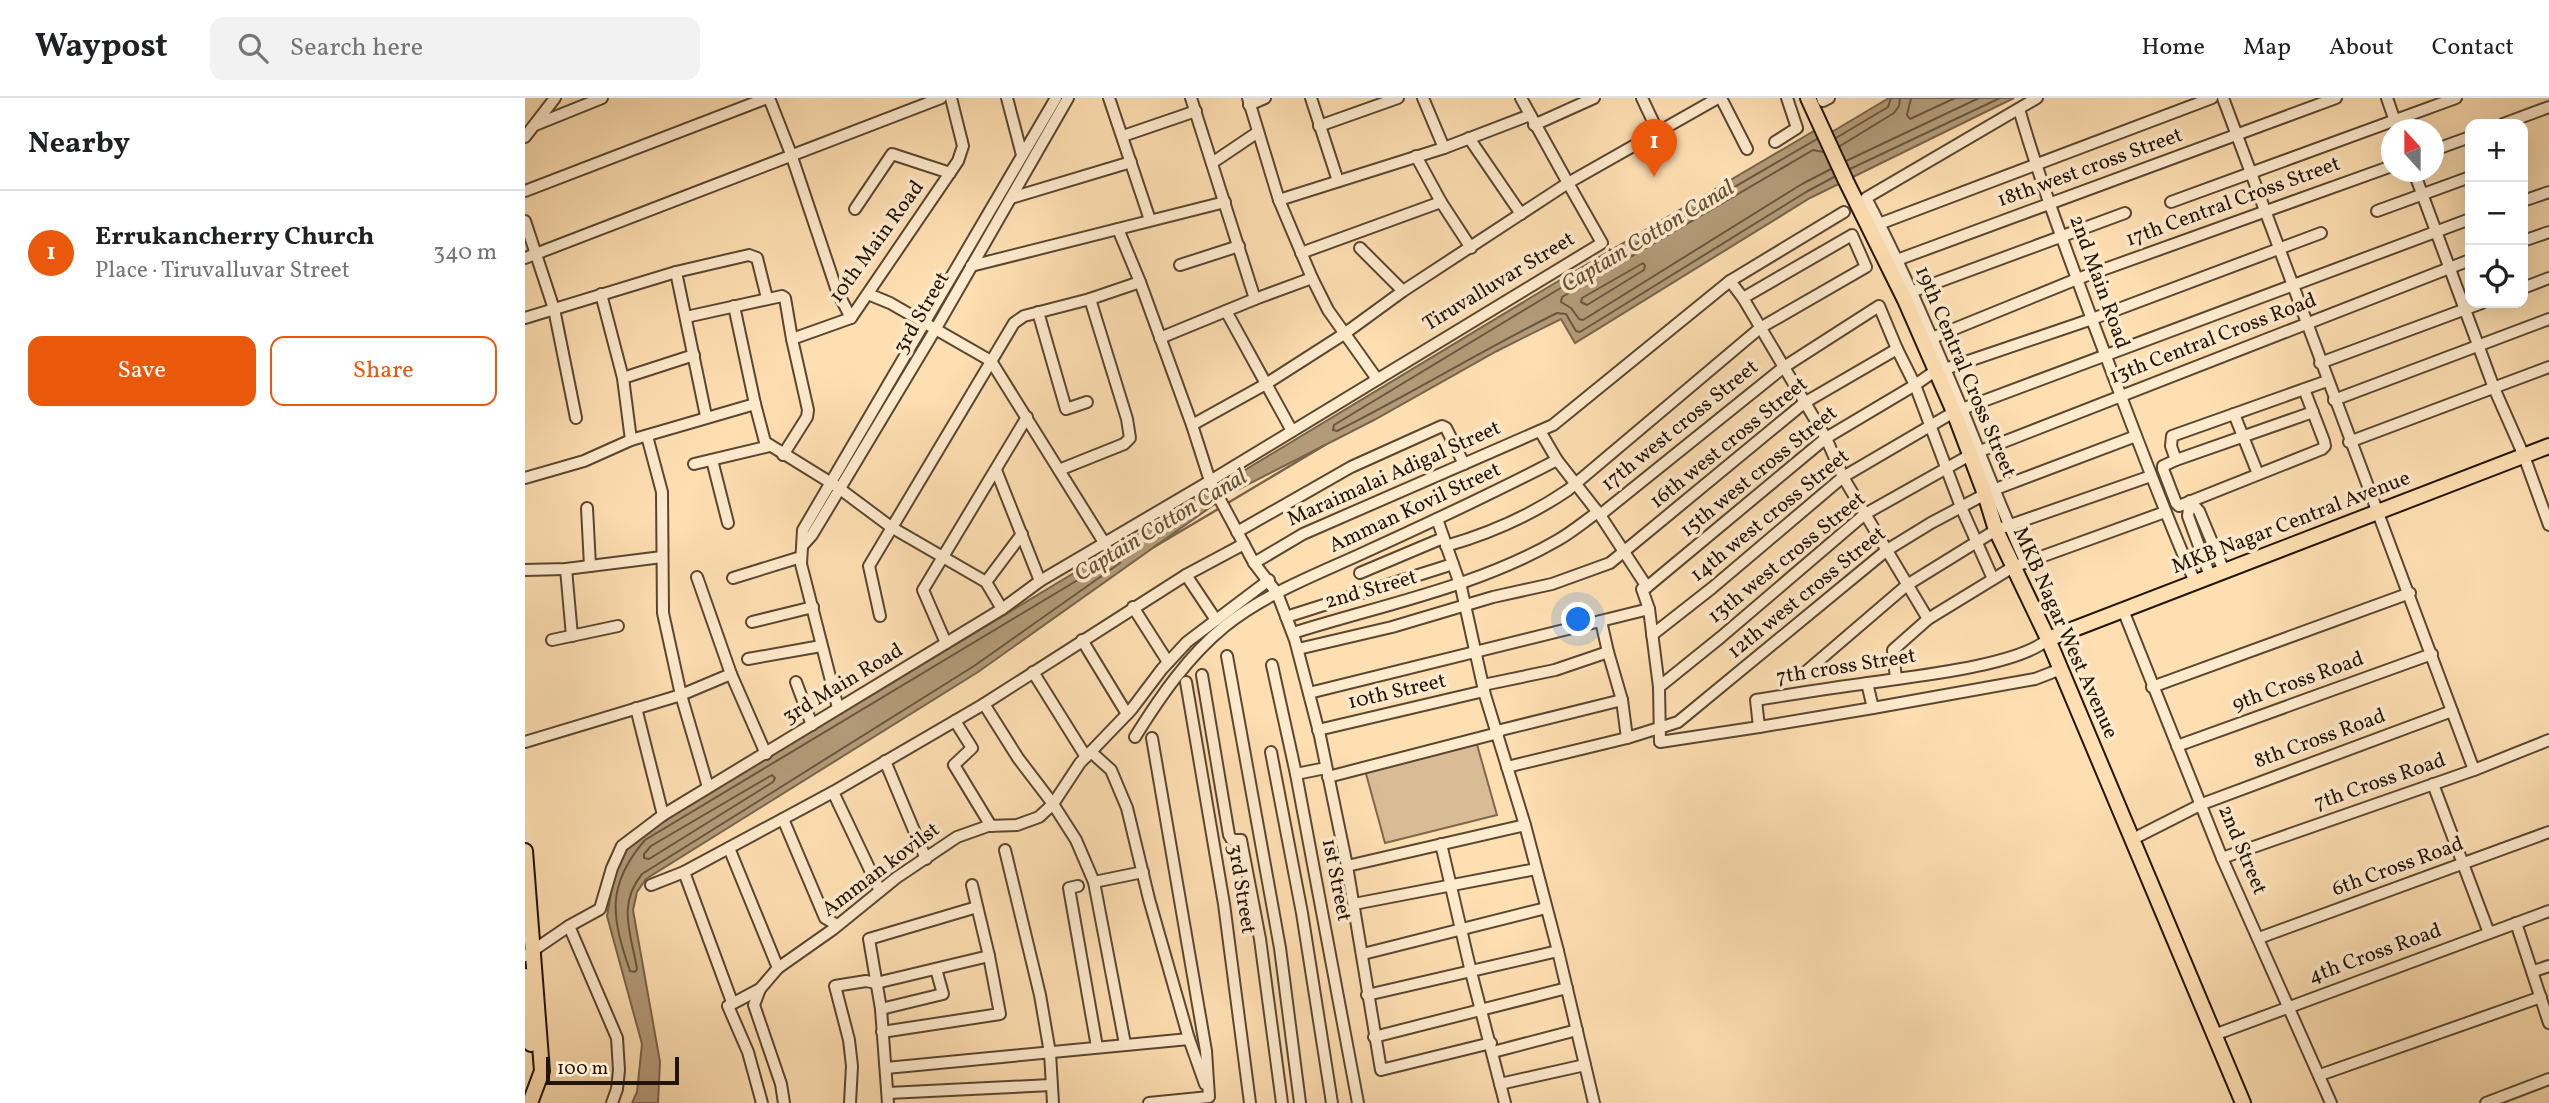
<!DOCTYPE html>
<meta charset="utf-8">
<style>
:root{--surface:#fff;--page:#f2f2f2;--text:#202124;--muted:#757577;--line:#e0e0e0;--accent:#ea580c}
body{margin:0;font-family:Vollkorn,serif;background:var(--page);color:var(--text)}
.controls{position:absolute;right:21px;top:21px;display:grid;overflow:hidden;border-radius:14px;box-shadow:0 7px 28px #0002}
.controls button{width:63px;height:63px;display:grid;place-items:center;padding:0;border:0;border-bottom:2px solid var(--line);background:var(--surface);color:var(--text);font:35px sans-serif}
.compass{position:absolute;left:1856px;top:21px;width:63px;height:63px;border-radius:50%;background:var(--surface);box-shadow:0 7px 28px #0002;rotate:339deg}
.scale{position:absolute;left:21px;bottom:18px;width:133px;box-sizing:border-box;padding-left:7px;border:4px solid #221408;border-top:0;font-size:19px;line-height:24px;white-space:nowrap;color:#221408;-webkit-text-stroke:5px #feeacd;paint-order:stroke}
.you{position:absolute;left:1054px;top:522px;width:24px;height:24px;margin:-18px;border:5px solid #fff;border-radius:50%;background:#1a73e8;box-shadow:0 0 0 10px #1a73e833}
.badge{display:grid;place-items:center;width:46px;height:46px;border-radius:50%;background:var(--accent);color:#fff;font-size:23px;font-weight:700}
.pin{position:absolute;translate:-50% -58px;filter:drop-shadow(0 2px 4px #0008)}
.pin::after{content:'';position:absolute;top:37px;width:24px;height:21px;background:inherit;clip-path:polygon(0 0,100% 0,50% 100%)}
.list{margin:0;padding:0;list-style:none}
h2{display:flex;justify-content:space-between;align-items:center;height:91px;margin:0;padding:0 28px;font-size:30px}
h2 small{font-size:23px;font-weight:400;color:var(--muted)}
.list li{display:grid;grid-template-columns:46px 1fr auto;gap:21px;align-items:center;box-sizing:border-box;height:126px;padding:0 28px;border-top:2px solid var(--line)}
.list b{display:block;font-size:26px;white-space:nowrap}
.list p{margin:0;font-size:23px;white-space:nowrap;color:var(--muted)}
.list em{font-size:23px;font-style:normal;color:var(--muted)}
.actions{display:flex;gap:14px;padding:21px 28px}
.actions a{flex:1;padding:16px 0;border:2px solid var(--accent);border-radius:14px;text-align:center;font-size:24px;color:var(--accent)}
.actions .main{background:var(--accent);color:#fff}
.icon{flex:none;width:38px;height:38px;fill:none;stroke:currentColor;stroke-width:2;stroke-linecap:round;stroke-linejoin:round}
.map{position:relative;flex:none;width:2024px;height:1005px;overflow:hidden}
header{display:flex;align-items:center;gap:42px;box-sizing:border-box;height:98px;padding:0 35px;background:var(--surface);border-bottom:2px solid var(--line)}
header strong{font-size:33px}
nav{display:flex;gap:38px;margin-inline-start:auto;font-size:24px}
.search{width:490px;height:63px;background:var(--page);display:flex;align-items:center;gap:18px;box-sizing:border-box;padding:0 24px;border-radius:14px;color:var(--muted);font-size:26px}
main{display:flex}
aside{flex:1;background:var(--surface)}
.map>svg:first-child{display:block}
</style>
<header>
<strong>Waypost</strong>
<div class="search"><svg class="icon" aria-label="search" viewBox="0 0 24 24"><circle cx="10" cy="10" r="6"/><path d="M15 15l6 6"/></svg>Search here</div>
<nav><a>Home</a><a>Map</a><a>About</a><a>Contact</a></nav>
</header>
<main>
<aside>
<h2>Nearby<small></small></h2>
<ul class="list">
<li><span class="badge">1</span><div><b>Errukancherry Church</b><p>Place · Tiruvalluvar Street</p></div><em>340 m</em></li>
</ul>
<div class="actions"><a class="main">Save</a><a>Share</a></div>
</aside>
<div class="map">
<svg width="2024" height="1005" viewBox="0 0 2024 1005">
<rect width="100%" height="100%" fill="#fedfb2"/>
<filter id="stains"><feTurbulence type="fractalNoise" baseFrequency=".00286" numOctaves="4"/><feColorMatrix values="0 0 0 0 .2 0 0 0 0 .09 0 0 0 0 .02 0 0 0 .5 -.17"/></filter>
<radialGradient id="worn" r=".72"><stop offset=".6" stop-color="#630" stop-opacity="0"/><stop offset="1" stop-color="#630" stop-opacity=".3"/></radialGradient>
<path fill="#d9bc95" stroke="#7e684e" stroke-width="2" d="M951,643l21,74 -112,28 -20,-73z"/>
<path fill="#b39a78" stroke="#79644b" stroke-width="2" d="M1364,0h125l-204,100 -235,145 -14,-24 -64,32 -123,69 -145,74 -251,178 -332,207 -9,13 -4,18 27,152 -2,41h-26l5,-11 5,-48 -35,-128 7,-40 8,-21 19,-21 909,-548 269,-158 6,8z"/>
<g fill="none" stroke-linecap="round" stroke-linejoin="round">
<g stroke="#6a5740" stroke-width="2">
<path d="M1386,0l-4,17 3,4 45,-21"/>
<path d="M1311,40l52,-31 3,-9"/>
<path d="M1292,41l-263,153 -220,133 -1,5 4,1c74,-37 145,-81 220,-118l9,1 10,17 4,1 226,-140 28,-15"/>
<path d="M1315,48l54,-33 5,-7 1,-8"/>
<path d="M1298,54l-10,-2 -251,147 -1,5 10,6 8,11 4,1 219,-136 29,-15"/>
<path d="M1321,63l133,-63"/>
<path d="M1325,71l150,-71"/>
<path d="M1118,165l2,3 -1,4 -57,35 -6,-3 1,-4z"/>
<path d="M591,459l5,1 -1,5 -146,103 -332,208c-25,31 -11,59 -5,95l-2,3 -5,-1c-18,-53 -25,-85 15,-131z"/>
<path d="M247,677l3,3 -2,4 -124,77 -5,-1v-4l7,-8z"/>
</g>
<g stroke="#79644b" stroke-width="2.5">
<path d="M701,406l99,-59"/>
<path d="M629,449l66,-39"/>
</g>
<defs>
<g id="minor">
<path d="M244,0l22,56 46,137 14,27"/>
<path d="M482,0l15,57"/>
<path d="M584,0l41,122"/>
<path d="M666,0l64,201"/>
<path d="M723,0l31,102 33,78 16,32 49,69"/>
<path d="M786,0l27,83"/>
<path d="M898,0l21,50"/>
<path d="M1117,0l16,34"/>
<path d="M1196,0l26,51"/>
<path d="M1297,0l1,3 6,-3"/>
<path d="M1698,0l251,672"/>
<path d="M1862,0l11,32"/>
<path d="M724,7l16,-7"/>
<path d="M1494,11c21,73 49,145 75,216 33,86 64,173 101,257"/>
<path d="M1978,26l46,-17"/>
<path d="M10,27l67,-27"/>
<path d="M1009,27l60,-27"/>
<path d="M794,28l79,-28"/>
<path d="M598,38l73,-25"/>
<path d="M0,39l30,-39"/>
<path d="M944,40l52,76"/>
<path d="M1250,44l22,-14 -10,-30"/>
<path d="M1909,52l36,-13"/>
<path d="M891,58l25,46"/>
<path d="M687,65l46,-31"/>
<path d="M1889,74l80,216 30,68 25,69"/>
<path d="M0,93l242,-93"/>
<path d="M486,100l120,-36"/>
<path d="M754,102l165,-52 86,-33"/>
<path d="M1998,103l26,-9"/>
<path d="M1646,104l285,-104"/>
<path d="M330,111l37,-55 58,19"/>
<path d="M1852,113l93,-34"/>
<path d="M0,123l29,88 22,109"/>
<path d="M1354,126l333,-126"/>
<path d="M593,131l22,53 52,143 18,56 44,82 23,30 18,47 25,96 27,130 34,204 110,-27"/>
<path d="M1998,143l26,-9"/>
<path d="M835,150l43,43"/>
<path d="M776,155l140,-51 30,46"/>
<path d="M0,160l416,-160"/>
<path d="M1372,162l439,-162"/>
<path d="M655,167l59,-19"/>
<path d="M446,168l254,-64"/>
<path d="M151,174l30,144"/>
<path d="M1205,183l13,17 83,140 17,39 85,142"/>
<path d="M1998,190l26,-10"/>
<path d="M1386,194l214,-79"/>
<path d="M76,196l22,84 8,62"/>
<path d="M343,196l22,9 101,58 114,183"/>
<path d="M209,208l21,98"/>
<path d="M701,213l66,120"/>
<path d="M513,214l28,97 21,-7"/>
<path d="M161,219l96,-21 3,2 7,41"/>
<path d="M0,220l151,-46 73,-17 8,3 10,40"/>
<path d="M635,240l95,-39 57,-21"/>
<path d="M1407,240l145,-59 315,-113"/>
<path d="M1795,265l162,-60"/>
<path d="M1420,271l147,-50 229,-86"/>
<path d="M98,280l71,-23"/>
<path d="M1779,291l20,52 1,5 -3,3 -143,57 -3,-3 -13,-34v-3l13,-6 -5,-14 1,-10 155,-55"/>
<path d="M1809,302l215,-81"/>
<path d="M1437,311l508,-190"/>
<path d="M1709,316l24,60"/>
<path d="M667,327l74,-41 78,-50 59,-43 165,-108 -47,-85"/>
<path d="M1015,333l17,29 43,55 47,72 -5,2 7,20 10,78 1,55 99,-15 -3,-27c37,-6 74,-12 112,-17 41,-6 151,-17 180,-44"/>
<path d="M122,338l15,56 1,121 18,82 27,92"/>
<path d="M1824,344l200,-75"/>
<path d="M258,357l24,-38 1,-7 -16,-71 59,-21 107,-157 5,-15 -12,-48"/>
<path d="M187,362l16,63"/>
<path d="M1651,362l137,-48"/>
<path d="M169,366l76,-18"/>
<path d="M471,372l44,111"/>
<path d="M534,372l65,-26 6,-6 -3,-19 -37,-120"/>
<path d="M0,380l59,-17 47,-21 124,-36 10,38 71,44 55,41 95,55 16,27"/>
<path d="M62,410l3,58"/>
<path d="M1075,417l184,-148 95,-61 18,43 18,36 46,122 32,72"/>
<path d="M912,421l24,68 24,108 40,130 33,126 36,152"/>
<path d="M712,434l114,-65 91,-41 4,2 18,36"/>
<path d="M278,447l9,-10 123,-205 133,-232"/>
<path d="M921,448c45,-13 84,-30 122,-56l192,-162 106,-61 -14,-32 -109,63"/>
<path d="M729,465l49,-29 250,-109 177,-144 114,-69"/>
<path d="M1501,465c-24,-51 -43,-103 -64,-154 -30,-71 -60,-143 -96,-211l171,-100"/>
<path d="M41,471l6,67"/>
<path d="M0,472l41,-1 96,-12"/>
<path d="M835,475l83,-35"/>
<path d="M661,477l30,45"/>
<path d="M1685,478l-22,-60 2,-15 9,10 25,60"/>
<path d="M172,479l34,97 35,80"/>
<path d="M208,480l68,-21"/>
<path d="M461,484l36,-48"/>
<path d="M1122,489l179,-149 89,-53 20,-14"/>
<path d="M608,509l35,55"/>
<path d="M1598,512l99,248 109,245"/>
<path d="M355,518l-11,-50 145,-243 10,-7 66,-17 50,-17"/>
<path d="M761,519l167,-53"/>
<path d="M1076,523l7,31"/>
<path d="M227,524l61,-15"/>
<path d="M768,535c88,-28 184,-46 265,-93 14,-8 27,-19 40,-28"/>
<path d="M1127,537l60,-47 131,-111 111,-65"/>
<path d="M27,542l66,-14"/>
<path d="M557,542l45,74"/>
<path d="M421,545l-23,-53 104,-173"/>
<path d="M773,551l94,-22 101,-30 59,-13 58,-21 194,-160 93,-54"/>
<path d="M702,558l53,292 20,155"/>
<path d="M223,561l73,-13"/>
<path d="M747,567l24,109 62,329"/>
<path d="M508,574l53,85"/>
<path d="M677,577l27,160 3,5h9l19,99 22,164"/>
<path d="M1277,577l105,-90 89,-55 155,-54"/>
<path d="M1371,581l-3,-29 35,-31 85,-52 152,-55"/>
<path d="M271,584l16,43"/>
<path d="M661,584l38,222 26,199"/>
<path d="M1342,585l6,25 162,-29 26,-10"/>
<path d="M958,587l72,-15 53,-18 14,48"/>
<path d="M1134,589l62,-50 144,-123 105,-59 500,-195"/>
<path d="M1627,589l258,-94"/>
<path d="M784,595l340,-84"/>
<path d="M459,606l34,54 35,46 23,36 18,42 31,162"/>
<path d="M111,610l27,107"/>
<path d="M313,610l-37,-144 2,-34 253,-432"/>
<path d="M430,623l17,27 -18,17 37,61"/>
<path d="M1234,629l114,-19"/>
<path d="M793,632l166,-39"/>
<path d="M610,639c25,-40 53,-81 90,-111 40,-32 90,-51 136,-72 66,-30 132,-61 196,-94"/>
<path d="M0,644l156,-47 50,-21"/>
<path d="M1652,648l255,-92"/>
<path d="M566,654l20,18 16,38 22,91 40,140 16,45"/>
<path d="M746,654l31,161 30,190"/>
<path d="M360,663l41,98"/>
<path d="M982,669l120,-29 51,-16 209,-172 44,-27 62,-33 143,-54"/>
<path d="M771,676l30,-6"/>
<path d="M803,679l170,-44 3,-3 121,-30 5,38"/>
<path d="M1908,686l56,149"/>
<path d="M308,694l47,99"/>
<path d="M258,721l42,99 12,7"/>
<path d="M1606,742l71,-36 250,-93"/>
<path d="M916,746l30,128 34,131"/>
<path d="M204,750l49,120"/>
<path d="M480,752l35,145 10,58 3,50"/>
<path d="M1697,760l252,-88 75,-30"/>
<path d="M822,768l178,-41"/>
<path d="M159,774l48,130"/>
<path d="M569,784l49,-10"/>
<path d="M126,787l33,-13 149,-80 151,-88 202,-129 58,-31"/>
<path d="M553,788l-9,2 28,159"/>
<path d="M829,806l182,-35"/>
<path d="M1991,825l33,100"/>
<path d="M44,828l48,112 2,32 -2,19 -5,14"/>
<path d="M1734,840l290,-106"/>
<path d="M838,856l183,-46"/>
<path d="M0,858l44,-30 31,-17 12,-41 10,-22 41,-31 339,-206 38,-28 170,-100 392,-238 -34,-60 150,-85"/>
<path d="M2009,873l15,-5"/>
<path d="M235,891l-32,17 20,46 14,51"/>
<path d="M842,897l191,-44"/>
<path d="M356,911l62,-15 -7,-25"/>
<path d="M357,934l118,-18 -11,-58 -17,-71"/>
<path d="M1689,937l335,-124"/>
<path d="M849,939l193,-49"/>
<path d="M968,954l84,-22"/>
<path d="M361,970l303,-29"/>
<path d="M1795,977l221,-78"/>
<path d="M975,986l85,-19"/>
<path d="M363,995l163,-8"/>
<path d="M259,1005l-3,-19 -27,-79 6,-16 18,-21 54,-38 64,-52 61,-41 31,-11 29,-1 22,-8 14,-13 27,-41 51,-53 31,-41 25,-27 82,-62"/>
<path d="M325,1005l2,-37 -3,-26 -14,-54 31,-5 10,2 113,-27"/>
<path d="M363,1005l-7,-94 -12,-70 108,-32"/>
<path d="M624,1005l60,-6 -3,-46 -54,-313"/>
<path d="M1961,1005l63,-24"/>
</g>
<g id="major">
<path d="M1283,0l38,83 59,119 49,112 31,82 11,36 52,109 195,464"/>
<path d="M1523,541l501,-193"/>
<path d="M0,753l17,220 -12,32"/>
<path d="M0,878l6,68"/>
</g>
</defs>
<use href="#minor" stroke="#594732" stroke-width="14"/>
<use href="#major" stroke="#221408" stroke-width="18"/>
<use href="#minor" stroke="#feeacd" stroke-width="10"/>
<use href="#major" stroke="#fedfb2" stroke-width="14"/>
</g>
<g text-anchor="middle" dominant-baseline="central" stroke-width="7" stroke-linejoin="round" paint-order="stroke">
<g font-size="21" fill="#221408" stroke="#feeacd">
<text transform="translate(1565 70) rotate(-20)">18th west cross Street</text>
<text transform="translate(1708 104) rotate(-20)">17th Central Cross Street</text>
<text transform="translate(352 144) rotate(-54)">10th Main Road</text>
<text transform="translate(974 184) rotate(-31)">Tiruvalluvar Street</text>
<text transform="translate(1574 184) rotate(70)">2nd Main Road</text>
<text transform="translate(397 215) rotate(-60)">3rd Street</text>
<text transform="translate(1688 241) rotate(-21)">13th Central Cross Road</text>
<text transform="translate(1440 274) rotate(67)">19th Central Cross Street</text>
<text transform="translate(1155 328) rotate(-39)">17th west cross Street</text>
<text transform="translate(1204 345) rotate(-39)">16th west cross Street</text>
<text transform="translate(1234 374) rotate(-39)">15th west cross Street</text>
<text transform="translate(869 376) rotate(-24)">Maraimalai Adigal Street</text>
<text transform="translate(890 410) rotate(-25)">Amman Kovil Street</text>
<text transform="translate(1245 418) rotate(-39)">14th west cross Street</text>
<text transform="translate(1766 425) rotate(-21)">MKB Nagar Central Avenue</text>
<text transform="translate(1262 460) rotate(-39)">13th west cross Street</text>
<text transform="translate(846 492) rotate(-16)">2nd Street</text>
<text transform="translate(1282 495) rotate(-39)">12th west cross Street</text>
<text transform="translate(1540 535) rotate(66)">MKB Nagar West Avenue</text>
<text transform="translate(1321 569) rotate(-9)">7th cross Street</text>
<text transform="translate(1773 584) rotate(-20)">9th Cross Road</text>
<text transform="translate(318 586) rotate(-31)">3rd Main Road</text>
<text transform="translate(872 594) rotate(-13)">10th Street</text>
<text transform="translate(1795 641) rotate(-20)">8th Cross Road</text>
<text transform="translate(1855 684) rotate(-19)">7th Cross Road</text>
<text transform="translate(1717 752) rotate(67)">2nd Street</text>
<text transform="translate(1873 769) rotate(-20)">6th Cross Road</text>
<text transform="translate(356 772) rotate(-37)">Amman kovilst</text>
<text transform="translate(811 782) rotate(79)">1st Street</text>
<text transform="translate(716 791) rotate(81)">3rd Street</text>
<text transform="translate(1850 856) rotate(-20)">4th Cross Road</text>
</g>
<g font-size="23" font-style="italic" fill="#63503a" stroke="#feeacd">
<text transform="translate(1123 139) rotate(-31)">Captain Cotton Canal</text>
<text transform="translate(636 428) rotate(-31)">Captain Cotton Canal</text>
</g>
</g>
<rect width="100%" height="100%" filter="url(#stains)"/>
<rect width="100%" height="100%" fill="url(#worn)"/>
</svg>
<div class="controls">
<button>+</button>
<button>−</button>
<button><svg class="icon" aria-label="locate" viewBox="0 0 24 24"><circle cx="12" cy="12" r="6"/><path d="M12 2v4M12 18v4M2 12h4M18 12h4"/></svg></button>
</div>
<svg class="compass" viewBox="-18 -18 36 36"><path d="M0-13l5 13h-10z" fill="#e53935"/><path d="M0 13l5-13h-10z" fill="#757577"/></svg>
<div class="scale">100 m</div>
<div class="you"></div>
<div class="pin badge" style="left:1129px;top:79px">1</div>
</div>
</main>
